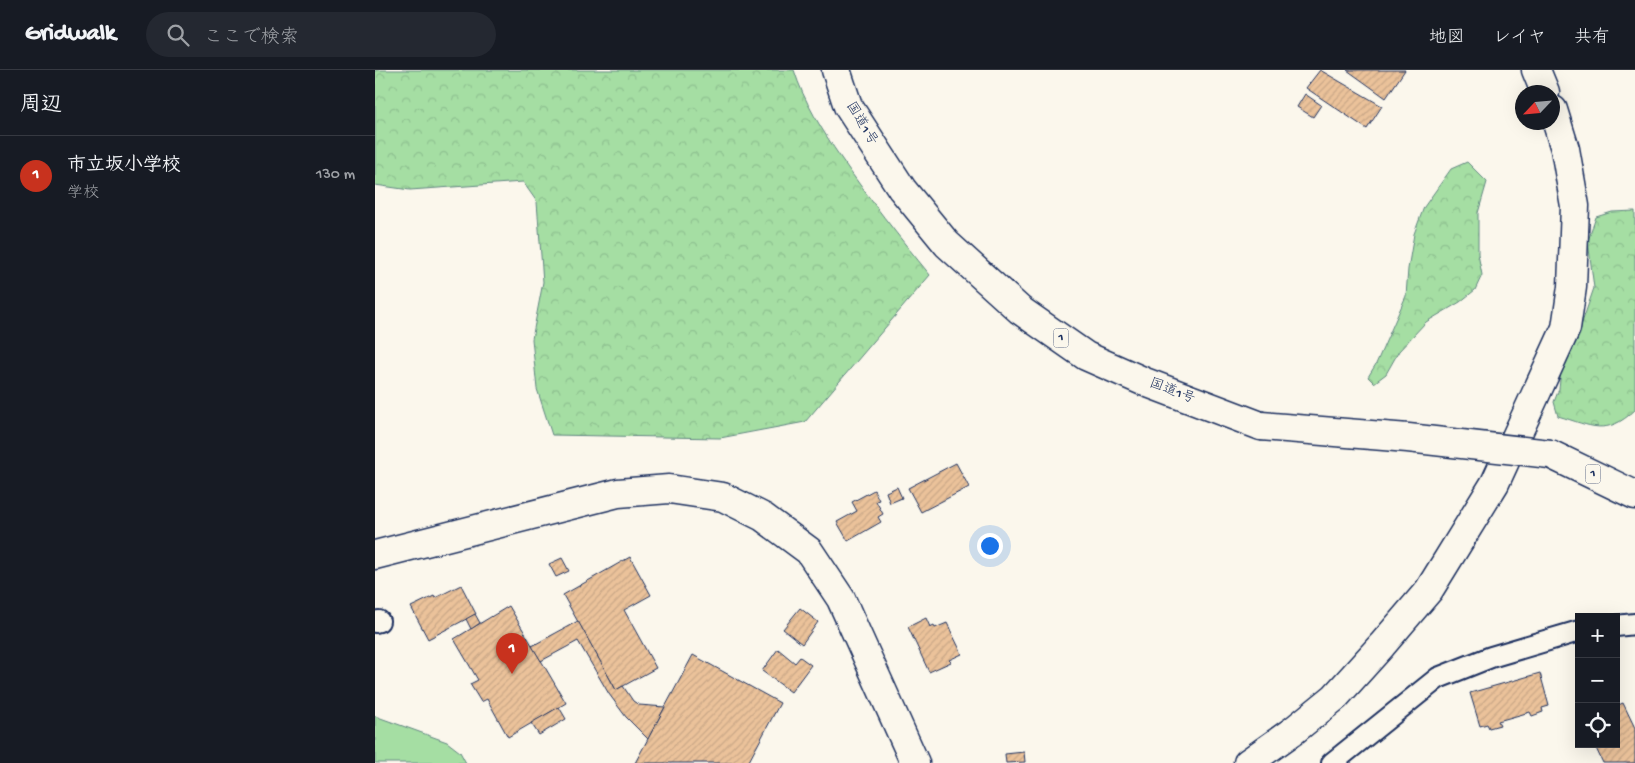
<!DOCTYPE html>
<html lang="ja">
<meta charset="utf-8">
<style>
:root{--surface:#171b24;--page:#242831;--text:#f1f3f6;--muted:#9ea1a6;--line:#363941;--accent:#c8321e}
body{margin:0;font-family:"Gochi Hand","Klee One",sans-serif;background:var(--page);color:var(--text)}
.controls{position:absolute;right:15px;bottom:15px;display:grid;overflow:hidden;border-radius:0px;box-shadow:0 5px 20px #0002}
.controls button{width:45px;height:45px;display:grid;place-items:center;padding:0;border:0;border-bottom:1px solid var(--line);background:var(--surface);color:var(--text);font:25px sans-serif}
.compass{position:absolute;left:1140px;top:15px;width:45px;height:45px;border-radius:50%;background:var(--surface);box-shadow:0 5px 20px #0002;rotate:244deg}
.you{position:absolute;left:614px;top:475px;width:18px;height:18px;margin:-12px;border:4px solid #fff;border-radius:50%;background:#1a73e8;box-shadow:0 0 0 8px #1a73e833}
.badge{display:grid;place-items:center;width:32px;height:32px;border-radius:50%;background:var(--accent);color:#fff;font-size:16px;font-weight:700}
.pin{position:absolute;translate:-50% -41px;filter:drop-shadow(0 1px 2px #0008)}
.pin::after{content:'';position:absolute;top:26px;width:18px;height:15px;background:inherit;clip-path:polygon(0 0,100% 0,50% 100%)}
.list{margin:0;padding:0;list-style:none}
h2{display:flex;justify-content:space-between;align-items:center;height:65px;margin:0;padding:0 20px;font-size:21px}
h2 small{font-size:16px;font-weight:400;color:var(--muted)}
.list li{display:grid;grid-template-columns:32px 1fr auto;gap:15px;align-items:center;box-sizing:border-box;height:80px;padding:0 20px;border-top:1px solid var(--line)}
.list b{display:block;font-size:19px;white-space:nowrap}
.list p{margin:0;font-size:16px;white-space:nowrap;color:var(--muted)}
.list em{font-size:16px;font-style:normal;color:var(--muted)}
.icon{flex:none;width:28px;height:28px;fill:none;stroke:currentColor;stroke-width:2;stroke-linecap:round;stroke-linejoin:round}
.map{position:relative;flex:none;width:1260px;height:693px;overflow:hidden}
header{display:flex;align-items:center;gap:30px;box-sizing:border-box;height:70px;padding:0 25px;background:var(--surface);border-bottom:1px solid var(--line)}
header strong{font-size:24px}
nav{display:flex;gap:28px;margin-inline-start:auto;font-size:18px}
.search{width:350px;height:45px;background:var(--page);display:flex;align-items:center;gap:12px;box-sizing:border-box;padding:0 18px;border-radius:28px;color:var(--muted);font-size:19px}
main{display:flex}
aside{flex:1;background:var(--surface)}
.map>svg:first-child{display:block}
</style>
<header>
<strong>Gridwalk</strong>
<div class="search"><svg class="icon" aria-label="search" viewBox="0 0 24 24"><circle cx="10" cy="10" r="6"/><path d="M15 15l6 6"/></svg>ここで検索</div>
<nav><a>地図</a><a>レイヤ</a><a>共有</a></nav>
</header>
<main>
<aside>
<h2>周辺<small></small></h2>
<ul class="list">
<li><span class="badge">1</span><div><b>市立坂小学校</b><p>学校</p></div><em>130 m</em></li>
</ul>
</aside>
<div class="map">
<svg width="1260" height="693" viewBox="0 0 1260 693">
<defs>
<pattern id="forest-crowns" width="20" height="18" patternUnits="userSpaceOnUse" patternTransform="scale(1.25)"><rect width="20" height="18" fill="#a5dea3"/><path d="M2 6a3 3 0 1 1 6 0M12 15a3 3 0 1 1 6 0" fill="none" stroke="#8dbf8f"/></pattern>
<pattern id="building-hatch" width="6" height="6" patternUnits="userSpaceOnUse" patternTransform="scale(1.25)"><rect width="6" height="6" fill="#ebc29a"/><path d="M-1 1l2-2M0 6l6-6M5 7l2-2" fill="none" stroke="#c9a787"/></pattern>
</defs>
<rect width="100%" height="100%" fill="#fbf7ec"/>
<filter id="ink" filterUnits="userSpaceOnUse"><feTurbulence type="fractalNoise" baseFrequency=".02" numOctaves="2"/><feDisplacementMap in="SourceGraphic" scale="10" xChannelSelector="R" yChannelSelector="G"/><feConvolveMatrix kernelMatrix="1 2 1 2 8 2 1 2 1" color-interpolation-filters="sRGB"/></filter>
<g filter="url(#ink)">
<g fill="url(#forest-crowns)" stroke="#608680">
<path d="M0,0h419c10,32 28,60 47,88 28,41 58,79 89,117l-125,147 -85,16 -168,-3 -15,-46 -5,-50 11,-57 -6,-80 -14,-20 -113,8 -35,-5z"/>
<path d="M1092,92l20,20 -9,31v41l4,21 -7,15 -15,12 -34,20 -27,29 -13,23 -12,9 -6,-6 8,-13 30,-68 2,-27 6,-35 10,-27 27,-38z"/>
<path d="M1260,141v199c-29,27 -43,16 -77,6l-4,-14 5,-13 2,-18 13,-25 20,-58 -6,-47 8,-24 16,-5z"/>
</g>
<path fill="#a5dea3" stroke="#608680" d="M0,646l72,26 13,10 6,11h-91z"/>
<g fill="url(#building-hatch)" stroke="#1b2f5e">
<path d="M945,0l62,36 -15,23 -61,-41z"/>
<path d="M972,0h58l-19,28z"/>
<path d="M930,24l16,11 -8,12 -16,-10z"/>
<path d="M581,393l13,24 -48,25 -13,-24z"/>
<path d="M522,417l5,11 -12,5 -4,-11z"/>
<path d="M499,420l5,10 -3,1 7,13 -5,3 3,5 -33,19 -11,-19 20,-11 -5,-9z"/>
<path d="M255,487l21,38 -27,15 32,58 -40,22 -53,-95z"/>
<path d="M187,488l7,13 -13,6 -7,-13z"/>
<path d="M86,515l15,29 -48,25 -17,-32 23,-11 1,2z"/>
<path d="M134,536l57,97 -58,34 -21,-38 -6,3 -11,-18 8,-4 -24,-41z"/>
<path d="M425,538l18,14 -16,22 -19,-15z"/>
<path d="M100,544l5,9 -9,6 -5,-10z"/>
<path d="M551,548l4,9 4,-2 1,3 12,-5 15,31 -13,6 2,2 -22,10 -21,-45z"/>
<path d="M203,551l38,69 7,-4 10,15 6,4 26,2 -17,32 -22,-22 -17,-23 -31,-53 -37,20 -9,-15z"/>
<path d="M403,579l17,14 5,-6 11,8 -20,27 -29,-21z"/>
<path d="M318,585l87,48 -32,60h-113z"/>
<path d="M1165,603l9,33 -7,2 1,4 -11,4 -2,-4 -32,9 2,4 -11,3 -2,-4 -7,2 -10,-33z"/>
<path d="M1248,633l12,25v35h-32l-9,-19h22v-38z"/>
<path d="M184,637l7,12 -27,16 -8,-12z"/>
<path d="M649,682l1,10 -19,1 -1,-9z"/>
</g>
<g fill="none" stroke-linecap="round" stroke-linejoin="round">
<defs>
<g id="street">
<path d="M0,552l4,-1"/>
<path d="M1241,556l19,-2"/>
<path d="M957,693l106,-85 53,-21 88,-26"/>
</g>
<g id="secondary">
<path d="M1161,0l9,22"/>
<path d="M0,485l243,-62 51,-4 54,8 40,20 46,34 32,48 74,164"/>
<path d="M873,693l45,-32 42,-34 47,-52 47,-55 66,-107 71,-155 6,-41 3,-81 -10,-57 -12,-39"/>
</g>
<g id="highway">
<path d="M461,0l12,36 54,83 45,55 73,66 66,46 59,26 116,44"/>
<path d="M1175,384l85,41"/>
</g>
</defs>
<use href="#street" stroke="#1b2f5e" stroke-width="24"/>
<use href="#secondary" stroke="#1b2f5e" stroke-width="31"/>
<use href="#highway" stroke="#1b2f5e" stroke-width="31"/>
<use href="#street" stroke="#fbf7ec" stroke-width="20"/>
<use href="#secondary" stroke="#fbf7ec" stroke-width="28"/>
<use href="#highway" stroke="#fbf7ec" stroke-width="28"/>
<defs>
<path id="highway-bridge" d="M886,356l147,12 142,16"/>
</defs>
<use href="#highway-bridge" stroke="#1b2f5e" stroke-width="31" stroke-linecap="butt"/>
<use href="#highway-bridge" stroke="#fbf7ec" stroke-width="28"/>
</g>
</g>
<g text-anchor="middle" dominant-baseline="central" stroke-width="4" stroke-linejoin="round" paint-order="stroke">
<g fill="#fbf7ec" stroke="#5e6b89" stroke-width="1">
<rect x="678.5" y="258.5" width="15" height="19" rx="4"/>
<rect x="1210.5" y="394.5" width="15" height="19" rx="4"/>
</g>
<g font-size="12" font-weight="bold" fill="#1b2f5e">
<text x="686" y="268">1</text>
<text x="1218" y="404">1</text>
</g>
<g font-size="14" fill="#1b2f5e" stroke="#fbf7ec">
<text transform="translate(486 54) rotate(59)">国道1号</text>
<text transform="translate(797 322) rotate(21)">国道1号</text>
</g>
</g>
</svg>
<div class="controls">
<button>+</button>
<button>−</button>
<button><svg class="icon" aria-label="locate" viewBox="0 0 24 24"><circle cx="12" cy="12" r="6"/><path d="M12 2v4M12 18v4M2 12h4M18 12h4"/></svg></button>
</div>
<svg class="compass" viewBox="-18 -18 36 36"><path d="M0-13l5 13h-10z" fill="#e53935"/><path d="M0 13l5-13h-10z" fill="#9ea1a6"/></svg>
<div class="you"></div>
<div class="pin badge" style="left:137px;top:604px">1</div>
</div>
</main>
